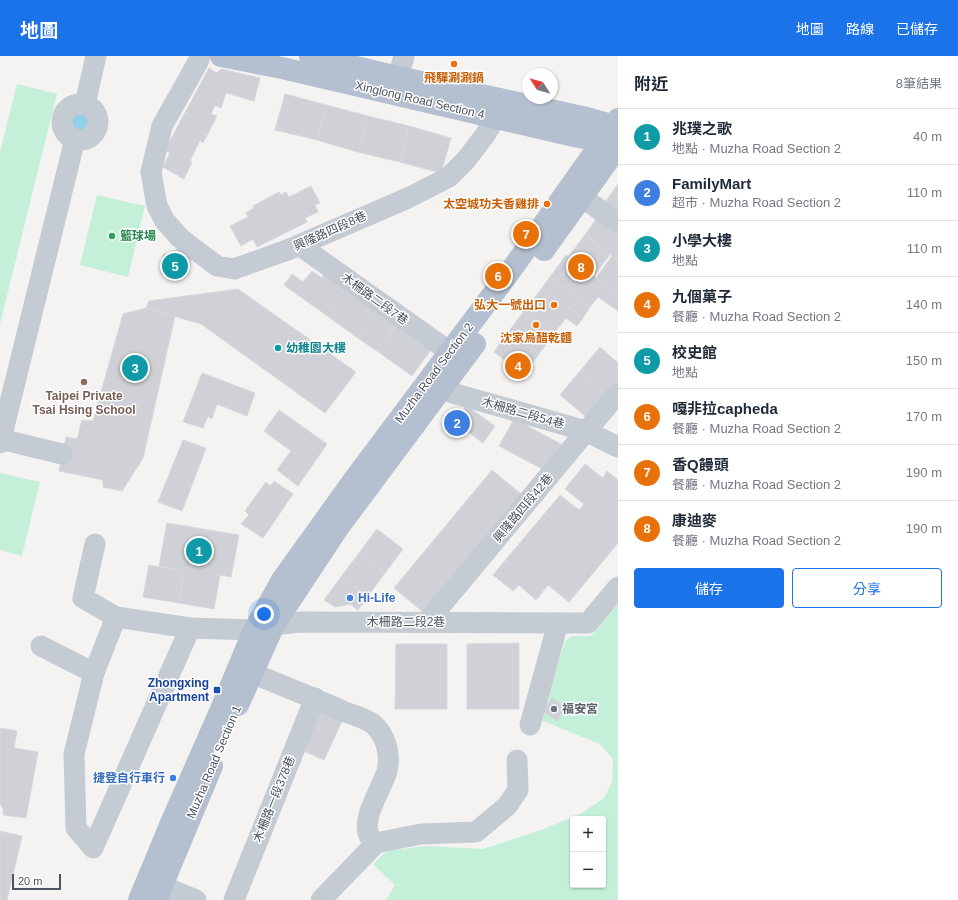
<!DOCTYPE html>
<html lang="zh-TW">
<meta charset="utf-8">
<style>
:root{--surface:#fff;--page:#f2f2f3;--text:#1f2937;--muted:#747a83;--line:#e0e1e3;--accent:#1a73e8}
body{margin:0;font-family:Arial,"Noto Sans TC",sans-serif;background:var(--page);color:var(--text)}
.controls{position:absolute;right:12px;bottom:12px;display:grid;overflow:hidden;border-radius:4px;box-shadow:0 1px 3px #0004}
.controls button{width:36px;height:36px;display:grid;place-items:center;padding:0;border:0;border-bottom:1px solid var(--line);background:var(--surface);color:var(--text);font:20px sans-serif}
.compass{position:absolute;left:522px;top:12px;width:36px;height:36px;border-radius:50%;background:var(--surface);box-shadow:0 1px 3px #0004;rotate:306deg}
.scale{position:absolute;left:12px;bottom:10px;width:49px;box-sizing:border-box;padding-left:4px;border:2px solid #4b535f;border-top:0;font-size:11px;line-height:14px;white-space:nowrap;color:#4b535f;-webkit-text-stroke:3px #fff;paint-order:stroke}
.you{position:absolute;left:264px;top:558px;width:14px;height:14px;margin:-10px;border:3px solid #fff;border-radius:50%;background:#1a73e8;box-shadow:0 0 0 6px #1a73e833}
.badge{display:grid;place-items:center;width:26px;height:26px;border-radius:50%;background:var(--accent);color:#fff;font-size:13px;font-weight:700}
.pin{position:absolute;translate:-50% -50%;border:2px solid #fff;box-shadow:0 1px 4px #0006}
.list{margin:0;padding:0;list-style:none}
h2{display:flex;justify-content:space-between;align-items:center;height:52px;margin:0;padding:0 16px;font-size:17px}
h2 small{font-size:13px;font-weight:400;color:var(--muted)}
.list li{display:grid;grid-template-columns:26px 1fr auto;gap:12px;align-items:center;box-sizing:border-box;height:56px;padding:0 16px;border-top:1px solid var(--line)}
.list b{display:block;font-size:15px;white-space:nowrap}
.list p{margin:0;font-size:13px;white-space:nowrap;color:var(--muted)}
.list em{font-size:13px;font-style:normal;color:var(--muted)}
.actions{display:flex;gap:8px;padding:12px 16px}
.actions a{flex:1;padding:9px 0;border:1px solid var(--accent);border-radius:4px;text-align:center;font-size:14px;color:var(--accent)}
.actions .main{background:var(--accent);color:#fff}
.map{position:relative;flex:none;width:618px;height:844px;overflow:hidden}
header{display:flex;align-items:center;gap:24px;box-sizing:border-box;height:56px;padding:0 20px;background:var(--accent);color:#fff}
header strong{font-size:19px}
nav{display:flex;gap:22px;margin-inline-start:auto;font-size:14px}
main{display:flex}
aside{flex:1;background:var(--surface)}
.map>svg:first-child{display:block}
</style>
<header>
<strong>地圖</strong>
<nav><a>地圖</a><a>路線</a><a>已儲存</a></nav>
</header>
<main>
<div class="map">
<svg width="618" height="844" viewBox="0 0 618 844">
<rect width="100%" height="100%" fill="#f4f3f2"/>
<g fill="#c4efd9" fill-rule="evenodd">
<path d="M17,28l40,10 -57,230v-172z"/>
<path d="M97,139l48,11 -17,71 -48,-12z"/>
<path d="M0,417l40,9 -18,74 -22,-6z"/>
<path d="M618,548v296h-232l9,-15 -22,-21 14,-13 39,-5 57,3 58,-19 41,-17 22,-15 8,-16 1,-23 -13,-15 -62,-25 28,-79 6,-4h19zM573,763h30v66h-30z"/>
</g>
<circle fill="#93cfe9" cx="80" cy="66" r="10"/>
<g fill="#d0d1d6" stroke="#d7d8dd">
<path d="M209,12l8,5 4,-4 39,9 -6,23 -28,-8 -5,15 -6,-3 -4,9 6,2 -14,27 -3,-3 -10,21 2,1 -8,17 -21,-12 7,-14 -5,-3z"/>
<path d="M285,38l41,11 -9,35 -42,-10z"/>
<path d="M326,49l42,11 -10,36 -41,-12z"/>
<path d="M368,60l41,10 -9,36 -42,-10z"/>
<path d="M409,70l42,12 -10,35 -41,-11z"/>
<path d="M618,128v32l-15,-11z"/>
<path d="M311,130l9,17 -5,2 3,7 -13,6 2,4 -50,25 -4,-8 -12,7 -11,-20 18,-9 -2,-4 8,-5 -1,-2 26,-14 1,3 6,-3 3,5z"/>
<path d="M600,157l18,13v34l-33,-25z"/>
<path d="M585,179l25,19 -16,22 -26,-19z"/>
<path d="M179,193l12,10 -3,15 -15,6 -12,-7 2,-18z"/>
<path d="M566,199l52,39v17l-20,-14 -8,10 -40,-30z"/>
<path d="M612,200l6,5v33l-22,-16z"/>
<path d="M312,215l10,7 4,-6 20,15 -20,28 -42,-30 8,-11 11,8z"/>
<path d="M550,221l40,30 -7,11 -41,-30z"/>
<path d="M346,231l32,23 -20,28 -32,-23z"/>
<path d="M542,232l41,30 -6,8 -11,-8 -11,14 -30,-22z"/>
<path d="M238,233l118,83 -31,41 -124,-89 -55,-16 3,-7z"/>
<path d="M146,252l29,8 -32,142 -21,33 -19,-4v-7l-44,-9 7,-34 11,2 5,-19 11,1 30,-107z"/>
<path d="M378,254l19,13 -20,28 -19,-13z"/>
<path d="M525,254l30,22 -16,22 -30,-23z"/>
<path d="M400,264l35,24 -23,32 -35,-25z"/>
<path d="M509,275l30,23 -15,20 -30,-22z"/>
<path d="M600,291l18,16v23l-8,10 -30,-25z"/>
<path d="M580,315l30,25 -20,24 -30,-25z"/>
<path d="M202,317l53,20 -8,23 -30,-12 -5,15 -4,-3 -5,12 -20,-6z"/>
<path d="M467,350l28,20 -12,17 -28,-21z"/>
<path d="M279,354l48,34 -29,42 -21,-16 14,-19 -27,-20z"/>
<path d="M514,363l47,25 -15,27 -47,-25z"/>
<path d="M183,384l23,8 -24,63 -24,-9z"/>
<path d="M585,408l18,14 4,-7 11,9v63l-49,59 -21,-17 -12,15 -17,-15 -6,6 -20,-16 67,-80 19,15 5,-6 -19,-15z"/>
<path d="M492,414l29,24 -98,118 -29,-24z"/>
<path d="M274,425l19,13 -30,44 -22,-14 8,-9 -4,-4 21,-29 4,4z"/>
<path d="M167,467l72,12 -8,42 -11,-2 -6,34 -35,-6 5,-32 -25,-5z"/>
<path d="M377,473l26,20 -18,24 -26,-20z"/>
<path d="M359,497l26,20 -18,24 -26,-20z"/>
<path d="M149,509l35,6 -5,32 -36,-6z"/>
<path d="M341,521l26,20 -9,13 -8,-6 -15,3 -11,-7z"/>
<path d="M519,587v66h-52v-65z"/>
<path d="M396,588h51v65h-52z"/>
<path d="M552,642l14,9 -9,14 -14,-10z"/>
<path d="M318,651l25,12 -19,41 -25,-11z"/>
<path d="M0,672l17,3 -3,17 24,4 -12,66 -23,-3v-6l-3,-6z"/>
<path d="M0,775l22,5 -15,64h-7z"/>
</g>
<g fill="none" stroke-linecap="round" stroke-linejoin="round">
<g stroke="#c4cbd3" stroke-width="21">
<path d="M200,0l-2,6 -36,64 -11,46 6,34 8,15 15,17 37,28 17,3 56,-20 118,-51 41,-21 17,-17 19,-25 10,-17"/>
<path d="M394,38l10,-38"/>
<path d="M85,48l11,-48"/>
<circle cx="80" cy="66" r="18"/>
<path d="M582,141l36,26"/>
<path d="M299,189l151,107"/>
<path d="M427,326l15,8 144,41 32,16"/>
<path d="M0,383l62,15"/>
<path d="M0,387l75,-304"/>
<path d="M95,488l-12,54 33,19 74,11 64,2 20,-5 26,-3 288,1 30,-36"/>
<path d="M116,561l-22,56 -20,81 2,74 17,20 97,-220"/>
<path d="M427,566l191,-229"/>
<path d="M41,590l53,27"/>
<path d="M252,617c31,13 62,25 93,39 8,3 20,6 28,12 13,11 18,31 14,47 -5,19 -34,57 -11,72"/>
<path d="M530,669l28,-102"/>
<path d="M162,830l34,14"/>
<path d="M234,844l81,-202"/>
<path d="M321,844l55,-57 45,-9 55,-2 31,-26 11,-16 -1,-30"/>
</g>
<g stroke="#b4bfcf" stroke-width="22">
<path d="M221,0l61,12 292,68 40,8"/>
<path d="M310,0l88,21 189,41 31,9"/>
<path d="M544,194l74,-103"/>
<path d="M238,649l36,-80 64,-97 137,-184"/>
<path d="M139,844l32,-77 51,-116 32,-77 28,-50 71,-99 161,-215 104,-147"/>
<path d="M156,844l56,-134"/>
</g>
</g>
<g fill="#e8710a" stroke="#fff" stroke-width="1.5">
<circle cx="454" cy="8" r="4"/>
<circle cx="547" cy="148" r="4"/>
<circle cx="554" cy="249" r="4"/>
<circle cx="536" cy="269" r="4"/>
</g>
<circle fill="#2e9e5b" stroke="#fff" stroke-width="1.5" cx="112" cy="180" r="4"/>
<circle fill="#0f9aa8" stroke="#fff" stroke-width="1.5" cx="278" cy="292" r="4"/>
<circle fill="#8d6e63" stroke="#fff" stroke-width="1.5" cx="84" cy="326" r="4"/>
<g fill="#3f7fe0" stroke="#fff" stroke-width="1.5">
<circle cx="350" cy="542" r="4"/>
<circle cx="173" cy="722" r="4"/>
</g>
<rect fill="#1a4fb4" stroke="#fff" stroke-width="1.5" x="213" y="630" width="8" height="8" rx="2"/>
<circle fill="#6b7280" stroke="#fff" stroke-width="1.5" cx="554" cy="653" r="4"/>
<g text-anchor="middle" dominant-baseline="central" stroke-width="3" stroke-linejoin="round" paint-order="stroke">
<g font-size="12" font-weight="bold" fill="#c56008" stroke="#fff">
<text x="454" y="22">飛驒涮涮鍋</text>
<text x="539" y="148" text-anchor="end">太空城功夫香雞排</text>
<text x="546" y="249" text-anchor="end">弘大一號出口</text>
<text x="536" y="282">沈家烏醋乾麵</text>
</g>
<g font-size="12" fill="#4b535f" stroke="#fff">
<text transform="translate(420 44) rotate(13)">Xinglong Road Section 4</text>
<text transform="translate(330 175) rotate(-24)">興隆路四段8巷</text>
<text transform="translate(375 243) rotate(36)">木柵路二段7巷</text>
<text transform="translate(434 317) rotate(-53)">Muzha Road Section 2</text>
<text transform="translate(523 357) rotate(16)">木柵路二段54巷</text>
<text transform="translate(523 452) rotate(-50)">興隆路四段42巷</text>
<text x="406" y="566">木柵路二段2巷</text>
<text transform="translate(214 706) rotate(-67)">Muzha Road Section 1</text>
<text transform="translate(274 743) rotate(-68)">木柵路一段378巷</text>
</g>
<g font-size="12" font-weight="bold" fill="#27864d" stroke="#fff" text-anchor="start">
<text x="120" y="180">籃球場</text>
</g>
<g font-size="12" font-weight="bold" fill="#0d838f" stroke="#fff" text-anchor="start">
<text x="286" y="292">幼稚園大樓</text>
</g>
<g font-size="12" font-weight="bold" fill="#785e54" stroke="#fff">
<text x="84" y="340">Taipei Private<tspan x="84" dy="14">Tsai Hsing School</tspan></text>
</g>
<g font-size="12" font-weight="bold" fill="#366cbe" stroke="#fff" text-anchor="start">
<text x="358" y="542">Hi-Life</text>
<text x="165" y="722" text-anchor="end">捷登自行車行</text>
</g>
<g font-size="12" font-weight="bold" fill="#164399" stroke="#fff" text-anchor="end">
<text x="209" y="627">Zhongxing<tspan x="209" dy="14">Apartment</tspan></text>
</g>
<g font-size="12" font-weight="bold" fill="#5b616d" stroke="#fff" text-anchor="start">
<text x="562" y="653">福安宮</text>
</g>
</g>
</svg>
<div class="controls">
<button>+</button>
<button>−</button>
</div>
<svg class="compass" viewBox="-18 -18 36 36"><path d="M0-13l5 13h-10z" fill="#e53935"/><path d="M0 13l5-13h-10z" fill="#747a83"/></svg>
<div class="scale">20 m</div>
<div class="you"></div>
<div class="pin badge" style="left:199px;top:495px;background:#0f9aa8">1</div>
<div class="pin badge" style="left:457px;top:367px;background:#3f7fe0">2</div>
<div class="pin badge" style="left:135px;top:312px;background:#0f9aa8">3</div>
<div class="pin badge" style="left:518px;top:310px;background:#e8710a">4</div>
<div class="pin badge" style="left:175px;top:210px;background:#0f9aa8">5</div>
<div class="pin badge" style="left:498px;top:220px;background:#e8710a">6</div>
<div class="pin badge" style="left:526px;top:178px;background:#e8710a">7</div>
<div class="pin badge" style="left:581px;top:211px;background:#e8710a">8</div>
</div>
<aside>
<h2>附近<small>8筆結果</small></h2>
<ul class="list">
<li><span class="badge" style="background:#0f9aa8">1</span><div><b>兆璞之歌</b><p>地點 · Muzha Road Section 2</p></div><em>40 m</em></li>
<li><span class="badge" style="background:#3f7fe0">2</span><div><b>FamilyMart</b><p>超市 · Muzha Road Section 2</p></div><em>110 m</em></li>
<li><span class="badge" style="background:#0f9aa8">3</span><div><b>小學大樓</b><p>地點</p></div><em>110 m</em></li>
<li><span class="badge" style="background:#e8710a">4</span><div><b>九個菓子</b><p>餐廳 · Muzha Road Section 2</p></div><em>140 m</em></li>
<li><span class="badge" style="background:#0f9aa8">5</span><div><b>校史館</b><p>地點</p></div><em>150 m</em></li>
<li><span class="badge" style="background:#e8710a">6</span><div><b>嘎非拉capheda</b><p>餐廳 · Muzha Road Section 2</p></div><em>170 m</em></li>
<li><span class="badge" style="background:#e8710a">7</span><div><b>香Q饅頭</b><p>餐廳 · Muzha Road Section 2</p></div><em>190 m</em></li>
<li><span class="badge" style="background:#e8710a">8</span><div><b>康迪麥</b><p>餐廳 · Muzha Road Section 2</p></div><em>190 m</em></li>
</ul>
<div class="actions"><a class="main">儲存</a><a>分享</a></div>
</aside>
</main>
